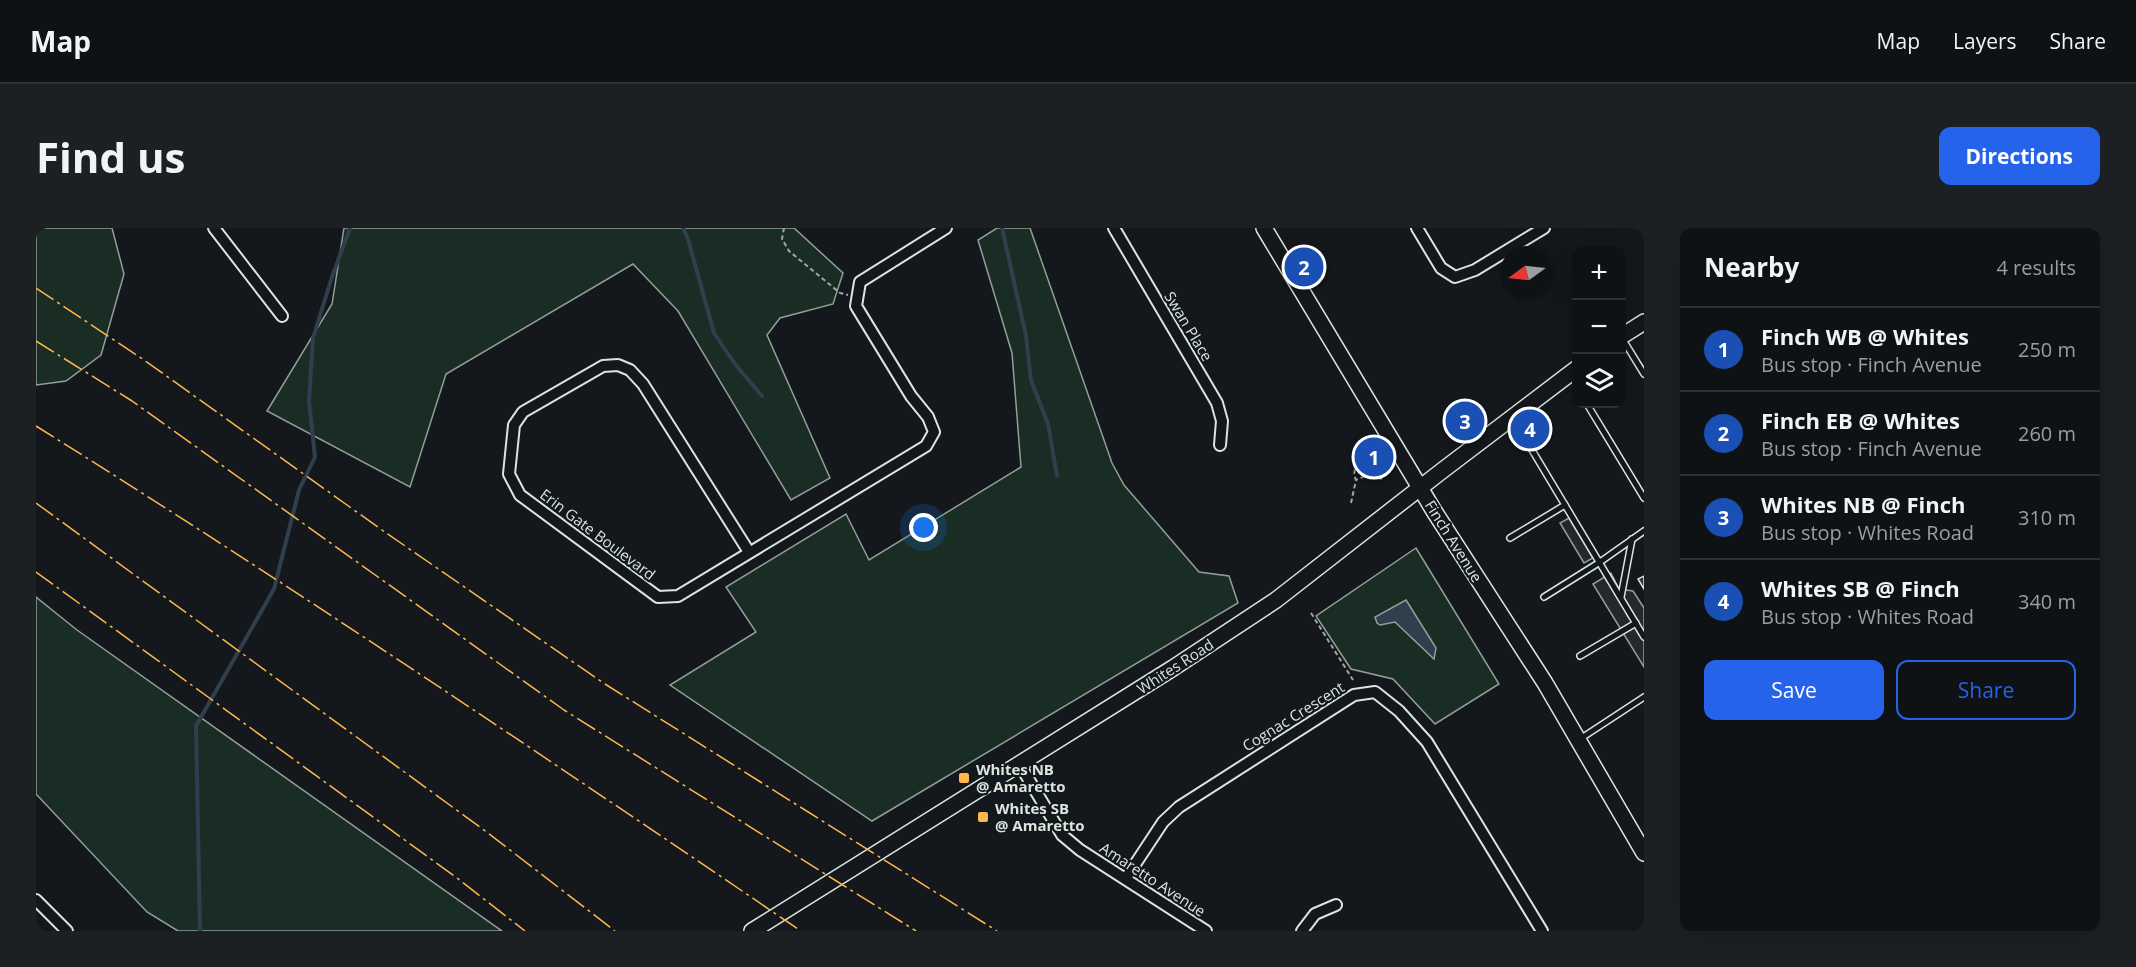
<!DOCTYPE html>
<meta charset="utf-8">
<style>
:root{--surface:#0f1215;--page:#1d2022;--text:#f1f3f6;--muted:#9b9ea0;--line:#2f3234;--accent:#2563eb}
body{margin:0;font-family:"Open Sans",sans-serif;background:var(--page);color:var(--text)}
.controls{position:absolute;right:18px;top:18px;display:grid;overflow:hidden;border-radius:12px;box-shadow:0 6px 24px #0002}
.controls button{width:54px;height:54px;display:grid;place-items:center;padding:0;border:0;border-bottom:2px solid var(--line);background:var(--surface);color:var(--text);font:30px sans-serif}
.compass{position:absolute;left:1464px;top:18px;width:54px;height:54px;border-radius:50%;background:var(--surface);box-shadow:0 6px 24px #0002;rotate:255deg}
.you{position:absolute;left:888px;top:300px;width:21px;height:21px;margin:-15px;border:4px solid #fff;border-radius:50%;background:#1a73e8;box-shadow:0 0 0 9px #1a73e833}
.badge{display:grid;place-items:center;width:39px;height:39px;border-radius:50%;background:var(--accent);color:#fff;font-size:20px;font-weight:700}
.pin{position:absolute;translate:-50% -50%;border:3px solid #fff;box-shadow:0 2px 6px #0006}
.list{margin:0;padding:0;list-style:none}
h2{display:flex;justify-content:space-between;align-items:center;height:78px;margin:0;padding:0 24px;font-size:26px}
h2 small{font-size:20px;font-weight:400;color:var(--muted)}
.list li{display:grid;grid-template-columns:39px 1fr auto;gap:18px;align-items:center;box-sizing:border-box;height:84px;padding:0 24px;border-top:2px solid var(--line)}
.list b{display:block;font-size:22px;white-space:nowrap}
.list p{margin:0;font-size:20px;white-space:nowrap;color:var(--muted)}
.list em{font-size:20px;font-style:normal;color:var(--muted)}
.actions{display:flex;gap:12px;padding:18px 24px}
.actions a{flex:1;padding:14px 0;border:2px solid var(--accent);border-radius:12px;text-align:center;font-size:21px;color:var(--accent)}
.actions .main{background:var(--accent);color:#fff}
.icon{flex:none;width:33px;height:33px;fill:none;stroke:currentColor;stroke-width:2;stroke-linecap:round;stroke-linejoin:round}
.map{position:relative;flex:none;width:1608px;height:703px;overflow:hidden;border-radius:12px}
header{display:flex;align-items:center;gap:36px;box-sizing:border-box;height:84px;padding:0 30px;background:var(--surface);border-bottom:2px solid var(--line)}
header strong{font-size:28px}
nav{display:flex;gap:33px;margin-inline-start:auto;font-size:21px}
.intro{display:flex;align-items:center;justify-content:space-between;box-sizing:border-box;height:144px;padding:0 36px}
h1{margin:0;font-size:42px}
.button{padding:15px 27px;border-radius:12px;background:var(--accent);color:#fff;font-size:21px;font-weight:700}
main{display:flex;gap:36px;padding:0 36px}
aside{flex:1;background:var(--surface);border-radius:12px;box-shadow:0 6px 24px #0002}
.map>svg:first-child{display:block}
</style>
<header>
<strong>Map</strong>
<nav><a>Map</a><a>Layers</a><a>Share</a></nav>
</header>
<div class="intro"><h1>Find us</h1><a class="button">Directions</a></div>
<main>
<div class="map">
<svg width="1608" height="703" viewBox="0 0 1608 703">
<rect width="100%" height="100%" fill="#14181c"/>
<g fill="#1a2d24" stroke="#939e99" stroke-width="1.5">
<path d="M0,0h76l12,46 -23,81 -35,26 -30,4z"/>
<path d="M308,0h450l49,45 -10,31 -53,14 -13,17 63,143 -39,22 -113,-189 -45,-47 -187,110 -36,113 -143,-76 65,-107z"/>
<path d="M961,0h33l82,235 12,22 75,87 30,4 9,27 -366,218 -202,-136 86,-53 -30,-45 120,-73 23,46 152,-93 -9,-114 -34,-113z"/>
<path d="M1380,320l83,136 -64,40 -42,-45 -42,-10 -35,-53z"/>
<path d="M0,369l41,33 425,301h-324l-31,-19 -111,-118z"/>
</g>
<g fill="#24282b" stroke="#939e99" stroke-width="1.5">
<path d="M1533,290l24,40 -9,5 -24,-40z"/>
<path d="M1575,345l8,16 14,2 11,17v59l-51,-83z"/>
</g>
<path fill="#2f3f4d" stroke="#939e99" stroke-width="1.5" d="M1370,372l30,48 -2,11 -39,-37 -15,3 -3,-2 -2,-6z"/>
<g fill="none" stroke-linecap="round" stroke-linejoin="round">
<g stroke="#2f3f4d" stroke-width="4">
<path d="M647,0l5,11 26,94 21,31 27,32"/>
<path d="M966,0l24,108 5,44 17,44 9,52"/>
<path d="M164,703l-4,-205 78,-137 25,-99 16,-33 -6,-56 4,-63 19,-61 18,-49"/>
</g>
</g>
<path fill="#2c363c" stroke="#d8e6dc" stroke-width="1.5" d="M1608,348v13l-6,-10z"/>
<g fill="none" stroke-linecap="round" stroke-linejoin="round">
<defs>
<g id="service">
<path d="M1586,110l22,36"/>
<path d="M1551,176l57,94"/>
<path d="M1496,222l112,187"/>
<path d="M1474,310l55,-33"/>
<path d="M1508,369l56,-35 44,-31"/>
<path d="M1585,369l11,-58"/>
<path d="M1544,428l56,-33"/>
<path d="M1544,511l64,-42"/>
</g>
<g id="minor">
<path d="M178,0l68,88"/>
<path d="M1078,0l103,175 5,18 -2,24"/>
<path d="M1381,0l24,40 14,9 20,-7 69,-42"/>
<path d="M713,324l-106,-168 -13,-14 -12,-5 -15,1 -80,46 -9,13 -5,49 11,21 138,102 20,-1 248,-150 8,-14 -6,-15 -17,-21 -55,-90 4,-24 86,-54"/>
<path d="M984,537l42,70 18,15 126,81"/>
<path d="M1090,650l37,-56 16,-15 175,-112 21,-3 24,19 28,31 115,189"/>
<path d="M0,672l31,31"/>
<path d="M1266,703l13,-17 21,-9"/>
</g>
<g id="secondary">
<path d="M1228,0l170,283 111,172 99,170"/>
<path d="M1586,108l22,-14"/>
<path d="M716,703l421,-263 103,-68 167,-130 133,-101"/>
</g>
</defs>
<use href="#service" stroke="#d8e6dc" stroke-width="8"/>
<use href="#minor" stroke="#d8e6dc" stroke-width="14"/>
<use href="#secondary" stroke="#d8e6dc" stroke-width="18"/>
<g stroke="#9da8a2" stroke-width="2" stroke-dasharray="4.5 3" stroke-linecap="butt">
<path d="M748,0l-2,11 7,12 51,42 8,2"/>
<path d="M1322,238l4,-21"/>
<path d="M1329,248l17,3"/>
<path d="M1315,275l5,-23 -2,-5 1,-6 3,-3 6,5 1,5 -9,4"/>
<path d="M1275,385l42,67"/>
</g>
<use href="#service" stroke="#14181c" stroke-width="5"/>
<use href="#minor" stroke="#14181c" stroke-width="10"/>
<use href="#secondary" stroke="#14181c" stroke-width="15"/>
<g stroke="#ffb74d" stroke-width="1.5" stroke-dasharray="21 4.5 3 4.5" stroke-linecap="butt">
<path d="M0,60l108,72 238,170 223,154 392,247"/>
<path d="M0,113l96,60 432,309 352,221"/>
<path d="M0,198c259,162 512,333 765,505"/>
<path d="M0,275l452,330 127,98"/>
<path d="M0,344l421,306 68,53"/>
</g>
</g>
<g fill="#ffb74d" stroke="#14181c" stroke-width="2">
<rect x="922" y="544" width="12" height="12" rx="3"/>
<rect x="941" y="583" width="12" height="12" rx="3"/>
</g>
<g text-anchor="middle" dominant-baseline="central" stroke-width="4.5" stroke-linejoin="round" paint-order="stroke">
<g font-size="15" fill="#d8e6dc" stroke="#14181c">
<text transform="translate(1153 98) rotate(59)">Swan Place</text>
<text transform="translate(562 306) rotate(37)">Erin Gate Boulevard</text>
<text transform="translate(1418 313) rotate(58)">Finch Avenue</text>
<text transform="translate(1139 438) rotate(-33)">Whites Road</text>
<text transform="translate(1257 488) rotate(-32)">Cognac Crescent</text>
<text transform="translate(1117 651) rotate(33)">Amaretto Avenue</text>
</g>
<g font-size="15" font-weight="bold" fill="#d8e6dc" stroke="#14181c" text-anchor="start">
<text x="940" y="541">Whites NB<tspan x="940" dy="17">@ Amaretto</tspan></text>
<text x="959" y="580">Whites SB<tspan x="959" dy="17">@ Amaretto</tspan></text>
</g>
</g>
</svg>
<div class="controls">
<button>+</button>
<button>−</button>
<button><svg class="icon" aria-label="layers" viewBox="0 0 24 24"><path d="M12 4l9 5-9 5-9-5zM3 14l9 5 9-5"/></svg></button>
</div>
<svg class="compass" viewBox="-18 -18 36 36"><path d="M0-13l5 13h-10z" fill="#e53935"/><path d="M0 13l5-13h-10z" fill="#9b9ea0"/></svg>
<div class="you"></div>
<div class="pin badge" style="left:1338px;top:229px;background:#1a4fb4">1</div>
<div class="pin badge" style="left:1268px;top:39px;background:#1a4fb4">2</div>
<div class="pin badge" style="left:1429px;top:193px;background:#1a4fb4">3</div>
<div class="pin badge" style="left:1494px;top:201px;background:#1a4fb4">4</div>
</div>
<aside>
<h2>Nearby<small>4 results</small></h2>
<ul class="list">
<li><span class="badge" style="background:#1a4fb4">1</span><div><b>Finch WB @ Whites</b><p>Bus stop · Finch Avenue</p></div><em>250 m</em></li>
<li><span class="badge" style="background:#1a4fb4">2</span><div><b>Finch EB @ Whites</b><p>Bus stop · Finch Avenue</p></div><em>260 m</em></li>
<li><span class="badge" style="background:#1a4fb4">3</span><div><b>Whites NB @ Finch</b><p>Bus stop · Whites Road</p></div><em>310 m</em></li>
<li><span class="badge" style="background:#1a4fb4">4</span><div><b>Whites SB @ Finch</b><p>Bus stop · Whites Road</p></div><em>340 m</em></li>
</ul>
<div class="actions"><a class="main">Save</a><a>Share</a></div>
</aside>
</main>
